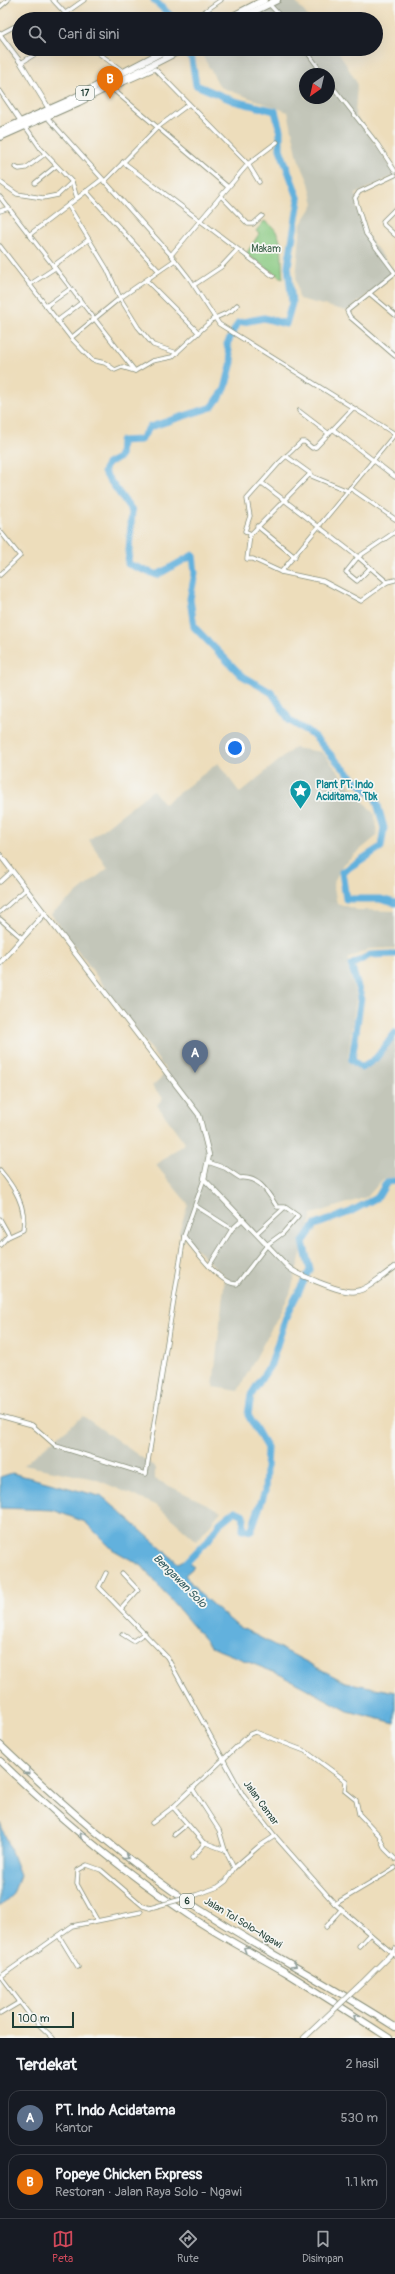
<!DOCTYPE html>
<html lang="id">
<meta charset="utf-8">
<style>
:root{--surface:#171b24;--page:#20242c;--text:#f1f3f6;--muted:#9ea1a6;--line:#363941;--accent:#d1495b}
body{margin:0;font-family:Pangolin,sans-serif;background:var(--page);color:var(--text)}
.compass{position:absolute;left:299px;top:68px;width:36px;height:36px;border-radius:50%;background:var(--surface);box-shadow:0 4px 16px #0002;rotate:214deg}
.scale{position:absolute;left:12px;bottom:10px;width:62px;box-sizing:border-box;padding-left:4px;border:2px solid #1f3d34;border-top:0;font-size:11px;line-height:14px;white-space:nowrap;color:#1f3d34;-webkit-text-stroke:3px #f6f6f2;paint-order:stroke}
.you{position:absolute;left:235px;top:748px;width:14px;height:14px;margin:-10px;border:3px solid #fff;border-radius:50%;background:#1a73e8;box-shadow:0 0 0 6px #1a73e833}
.badge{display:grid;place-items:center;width:26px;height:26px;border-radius:50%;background:var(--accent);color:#fff;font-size:13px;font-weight:700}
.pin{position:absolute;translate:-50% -33px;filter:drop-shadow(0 1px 2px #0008)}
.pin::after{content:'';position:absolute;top:21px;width:14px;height:12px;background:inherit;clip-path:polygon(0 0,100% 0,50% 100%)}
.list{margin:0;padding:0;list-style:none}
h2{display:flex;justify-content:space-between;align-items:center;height:52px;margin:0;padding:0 16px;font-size:17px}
h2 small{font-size:13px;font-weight:400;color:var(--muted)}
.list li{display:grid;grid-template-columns:26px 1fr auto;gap:12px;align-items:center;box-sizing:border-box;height:56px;margin:0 8px 8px;padding:0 8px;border:1px solid var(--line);border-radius:12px}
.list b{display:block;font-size:15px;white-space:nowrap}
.list p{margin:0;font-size:13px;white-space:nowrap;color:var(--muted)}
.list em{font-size:13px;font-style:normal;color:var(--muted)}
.icon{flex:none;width:22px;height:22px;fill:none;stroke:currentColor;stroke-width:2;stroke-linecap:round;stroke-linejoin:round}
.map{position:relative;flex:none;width:395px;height:2038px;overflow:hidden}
.search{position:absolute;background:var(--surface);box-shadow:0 4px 16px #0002;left:12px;right:12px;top:12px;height:44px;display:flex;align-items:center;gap:10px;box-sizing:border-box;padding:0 14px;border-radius:22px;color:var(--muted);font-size:15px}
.sheet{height:180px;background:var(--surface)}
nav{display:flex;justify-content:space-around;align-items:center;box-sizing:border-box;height:56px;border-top:1px solid var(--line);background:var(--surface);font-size:11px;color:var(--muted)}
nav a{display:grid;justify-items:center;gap:2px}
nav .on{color:var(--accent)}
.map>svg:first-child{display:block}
</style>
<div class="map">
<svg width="395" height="2038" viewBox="0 0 395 2038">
<rect width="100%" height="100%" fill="#f6f6f2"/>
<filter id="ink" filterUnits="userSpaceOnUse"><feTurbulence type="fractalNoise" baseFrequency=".025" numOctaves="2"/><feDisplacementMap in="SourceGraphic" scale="8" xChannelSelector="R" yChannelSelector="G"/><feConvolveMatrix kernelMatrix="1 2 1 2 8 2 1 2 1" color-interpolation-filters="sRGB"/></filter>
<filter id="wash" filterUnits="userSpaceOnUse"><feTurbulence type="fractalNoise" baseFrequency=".012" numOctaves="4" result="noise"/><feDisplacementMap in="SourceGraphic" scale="16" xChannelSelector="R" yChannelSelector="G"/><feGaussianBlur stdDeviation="0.9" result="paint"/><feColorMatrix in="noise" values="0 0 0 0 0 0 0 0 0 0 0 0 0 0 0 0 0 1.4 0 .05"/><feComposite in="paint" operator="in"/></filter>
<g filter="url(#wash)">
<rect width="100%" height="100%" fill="#edddbb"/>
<g fill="#c3c6b9" fill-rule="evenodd">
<path d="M277,0h17l16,19h-65z"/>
<path d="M199,49h138l20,34 -2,32 40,56v4l-39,19 2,16 8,24 29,39 -48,38 -48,-12 -3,-20 5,-55 13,-20 -5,-21 -11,-25 -10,-46 -68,-25zM305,74h24v24h-24z"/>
<path d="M294,748l28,4 53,63 2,21 -34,28 -10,20 4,19 20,7 38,1v37l-26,1 -20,9 -2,8 9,30 -8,61 15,15 32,-35v140l-12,2 -16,18 -55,17 -22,80 -52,97 -25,-4 12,-110 -46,-45 9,-28 -32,-39 29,-22 -28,-38 6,-7 -11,-12 15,-14 -116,-158 57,-46 -19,-28 64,-50 11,14 54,-41 22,30z"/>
<path d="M83,1416l72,51v12l66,32 -24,30 -41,-36 -61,-26 -72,-14z"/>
</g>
<path fill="#88c981" stroke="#54835a" d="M264,221c23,11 16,37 19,58l-37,-25 13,-20 -3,-3z"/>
<g fill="#62b1dd" stroke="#407788">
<path d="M12,1473l91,24 75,66 6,-3 10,7 -9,8 14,18 37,32 109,57 50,10v31l-47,-12 -67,-36 -70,-28 -69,-81 -30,-17 -27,-27 -32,-12 -53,-2v-31z"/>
<path d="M0,1822l20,53 -7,19 -13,12z"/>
</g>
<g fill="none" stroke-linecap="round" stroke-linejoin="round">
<g stroke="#62b1dd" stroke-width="7">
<path d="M154,0l20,19"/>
<path d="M188,49l4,11 4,25 38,16 41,10 5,19v19l19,51 -11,66 4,37 -6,21 -22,-6 -26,5 -11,21 5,18 -7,27 -13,18 -62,20 -10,13 -19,1 -1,16 -13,7 -3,8 28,39 -4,53 29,11 36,-20 2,18 -5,26 4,28 47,48 31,18 18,28 22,13 30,33 34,32 8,29 -3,19 -39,25 4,27h34l15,4"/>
<path d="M395,954l-25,1 -19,10 10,32 -9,63 10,8 14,-10 19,-25"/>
<path d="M181,1568l28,-29 11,-16 15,-12 9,4 -1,14 8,2 14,-40 2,-43 -19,-33 3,-20 20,-31 16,-50 23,-44 -7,-28 12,-17 35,-13 28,-15 9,-15 8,-1"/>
</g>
</g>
</g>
<g filter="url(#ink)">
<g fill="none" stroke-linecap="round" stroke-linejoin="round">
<defs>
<g id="street">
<path d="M53,0l13,14"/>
<path d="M269,4l14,15"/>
<path d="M0,7l8,-7"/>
<path d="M198,16l23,-16"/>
<path d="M29,19l9,-4"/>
<path d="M66,19l1,-7 17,-12"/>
<path d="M0,34l19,-10"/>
<path d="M93,49l31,23"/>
<path d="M305,49l18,25"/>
<path d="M21,63l22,-14"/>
<path d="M329,82l49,63 17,26"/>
<path d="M110,87l118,100"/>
<path d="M112,88l43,-19 93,95 11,18"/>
<path d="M0,91l21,31"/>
<path d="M46,116l125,139 18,23 30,46 176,110"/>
<path d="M25,126l16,23 31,33 5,16"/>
<path d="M123,162l150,114"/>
<path d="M15,167l4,2 7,-1 19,-14"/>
<path d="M0,182l17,12 26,4 15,-3 14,-13"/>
<path d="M104,182l54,-55 31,-23"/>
<path d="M35,183l21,-17"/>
<path d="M86,191l73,80"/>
<path d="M221,196l27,28h5l9,-8"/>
<path d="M0,197l135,174"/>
<path d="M68,205l39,64 13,29 18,29 15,18 24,8"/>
<path d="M395,209l-12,12 1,4 11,10"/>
<path d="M0,211l9,-3"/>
<path d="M29,235l72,-55"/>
<path d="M0,246l71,92 21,22 13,3 10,7 7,-3 13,4 17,-10 20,-4 41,-38 18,-8 6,-6"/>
<path d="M171,255l77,-91 29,-22"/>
<path d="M53,266l35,-26"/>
<path d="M395,273l-29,-39 -11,-36 4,-6 36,-17"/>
<path d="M395,273l-48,38 3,6 45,39"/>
<path d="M147,281l52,52"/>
<path d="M29,285l26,-17"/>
<path d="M194,285l27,-18 16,-17"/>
<path d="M369,293l26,22"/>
<path d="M46,306l24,-17"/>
<path d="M57,321l24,-18"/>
<path d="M71,338l49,-40 55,-38"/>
<path d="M299,411l30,23"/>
<path d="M334,430l61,47"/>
<path d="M286,456l25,18"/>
<path d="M262,483l96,74 29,25"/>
<path d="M350,488l45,31"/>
<path d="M348,491l-39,-16 -58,59 -6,-3 5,-15 -3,-17 32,-36 22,-21h4l7,6 4,-1 37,-39"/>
<path d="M257,526l38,31"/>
<path d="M0,531l20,25 -20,19"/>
<path d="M250,535l-3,24h6l28,13 114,-138"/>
<path d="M370,568l-13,13 -11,-9 12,-15 37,-25"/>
<path d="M281,572l42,9 38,20 26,-19 8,-2"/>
<path d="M0,882l12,-11"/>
<path d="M0,912l26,-23"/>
<path d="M0,919l22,19"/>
<path d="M0,1170c14,17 27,36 23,60l-15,7"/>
<path d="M196,1206l36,23"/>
<path d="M0,1219l9,16 -9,10"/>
<path d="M257,1233l27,-25"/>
<path d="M184,1236c10,12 36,49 53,48l31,-40 15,-11 15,-17 -13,-9h-8c-9,-14 -17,-31 -37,-29l-15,-10 -17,-6"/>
<path d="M209,1266l23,-37 11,-10"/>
<path d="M0,1416l32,9 24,21 90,28 38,-238 20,-57"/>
<path d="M106,1573l-7,14 68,70 76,138 32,41 60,68 57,49 3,-4"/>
<path d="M121,1609l17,-19 -16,-17"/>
<path d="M122,1634l11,7 12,-8"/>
<path d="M192,1788l27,42 6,20"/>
<path d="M173,1807l30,35 22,8 9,18"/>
<path d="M152,1823l21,-16 77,-73 5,-2 50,19 41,30 -1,10 11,9 3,14 20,21 6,14 10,10"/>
<path d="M174,1835l12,-10"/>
<path d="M192,1858l13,-15"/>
<path d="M196,1895l22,-8 8,-6 8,-13 24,-21 17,-11"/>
<path d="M335,1904l60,-36"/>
<path d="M97,1920l-20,-36 1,-14 9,-5 14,5 42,36 7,2"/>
<path d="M326,1927l15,-17"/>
<path d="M59,1936l19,31"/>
<path d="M359,1946l11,-12"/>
<path d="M0,1977l72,-51 69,-14"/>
<path d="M1,1977l31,41 21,20"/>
<path d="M0,2014l20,-12"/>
</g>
<g id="secondary">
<path d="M0,35l21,28 30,49"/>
<path d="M0,855l199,260 10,40 -5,24 84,88c9,8 19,10 30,15 42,17 41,11 77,-15"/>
<path d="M0,963l45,-50"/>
<path d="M361,1984l31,-31 3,2"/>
<path d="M304,2038l18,-17"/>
</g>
<g id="highway">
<path d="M227,19l37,-19"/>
<path d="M239,19l38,-19"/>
<path d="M0,131l68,-30 100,-52"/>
<path d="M0,137l79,-35 104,-53"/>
<path d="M0,1745c62,59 124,115 196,162 65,42 134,78 199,120"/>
<path d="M0,1761c59,57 121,109 190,155 31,21 65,38 97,57 34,21 68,43 102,65"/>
</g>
</defs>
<use href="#street" stroke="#868d78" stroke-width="5"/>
<use href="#secondary" stroke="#868d78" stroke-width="6"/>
<use href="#highway" stroke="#868d78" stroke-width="8"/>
<use href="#street" stroke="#fff" stroke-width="3.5"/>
<use href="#secondary" stroke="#fff" stroke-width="4.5"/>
<use href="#highway" stroke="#fff" stroke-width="6"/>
<defs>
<path id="street-bridge" d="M150,1908l46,-13"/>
<path id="secondary-bridge" d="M322,2021l39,-37"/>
</defs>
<use href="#street-bridge" stroke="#868d78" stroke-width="5" stroke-linecap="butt"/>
<use href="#secondary-bridge" stroke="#868d78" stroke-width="6" stroke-linecap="butt"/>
<use href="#street-bridge" stroke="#fff" stroke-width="3.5"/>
<use href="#secondary-bridge" stroke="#fff" stroke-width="4.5"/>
</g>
<defs><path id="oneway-chevron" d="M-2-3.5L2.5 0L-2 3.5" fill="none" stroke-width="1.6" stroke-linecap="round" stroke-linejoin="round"/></defs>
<g stroke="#8f9e9a">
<use href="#oneway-chevron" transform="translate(28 1772) rotate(44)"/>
<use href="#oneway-chevron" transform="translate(82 1835) rotate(-139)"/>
<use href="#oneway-chevron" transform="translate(126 1857) rotate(37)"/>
<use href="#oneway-chevron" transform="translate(246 1949) rotate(-149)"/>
<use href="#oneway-chevron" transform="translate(294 1965) rotate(31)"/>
<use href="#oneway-chevron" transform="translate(356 2017) rotate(-148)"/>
</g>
</g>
<defs>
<symbol id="sight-pin" viewBox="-11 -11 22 30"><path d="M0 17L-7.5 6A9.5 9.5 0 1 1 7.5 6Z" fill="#0f9aa8" stroke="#f6f6f2"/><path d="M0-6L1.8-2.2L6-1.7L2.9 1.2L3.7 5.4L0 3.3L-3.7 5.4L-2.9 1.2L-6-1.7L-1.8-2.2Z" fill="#fff"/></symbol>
</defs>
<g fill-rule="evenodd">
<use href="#sight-pin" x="288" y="778" width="25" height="34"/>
</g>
<g text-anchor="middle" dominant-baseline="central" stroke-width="3.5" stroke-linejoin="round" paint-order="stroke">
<g fill="#f6f6f2" stroke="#60746d" stroke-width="1">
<rect x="76" y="86" width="18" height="14" rx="3"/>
<rect x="180" y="1894" width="14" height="14" rx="3"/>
</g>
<g font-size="9" font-weight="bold" fill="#1f3d34">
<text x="85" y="93">17</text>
<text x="187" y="1901">6</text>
</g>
<g font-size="10" fill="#396047" stroke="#f6f6f2">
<text x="266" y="249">Makam</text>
</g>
<g font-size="10" font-weight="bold" fill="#0d838f" stroke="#f6f6f2" text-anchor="start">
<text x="316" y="785">Plant PT. Indo<tspan x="316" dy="12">Aciditama, Tbk</tspan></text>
</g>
<g font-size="10" fill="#1f3d34" stroke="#f6f6f2">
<text transform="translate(261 1803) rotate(54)">Jalan Camar</text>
<text transform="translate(243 1923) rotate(31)">Jalan Tol Solo–Ngawi</text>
</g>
<g font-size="11" font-style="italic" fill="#305a5e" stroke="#f6f6f2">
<text transform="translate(180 1581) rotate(45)">Bengawan Solo</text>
</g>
</g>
</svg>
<svg class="compass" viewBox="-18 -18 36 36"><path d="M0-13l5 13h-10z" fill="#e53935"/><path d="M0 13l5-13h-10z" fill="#9ea1a6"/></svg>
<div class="scale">100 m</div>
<div class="you"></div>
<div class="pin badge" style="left:195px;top:1073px;background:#5c6f8a">A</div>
<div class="pin badge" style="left:110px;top:99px;background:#e8710a">B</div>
<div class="search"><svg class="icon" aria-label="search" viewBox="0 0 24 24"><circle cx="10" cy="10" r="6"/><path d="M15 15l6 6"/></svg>Cari di sini</div>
</div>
<section class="sheet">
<h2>Terdekat<small>2 hasil</small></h2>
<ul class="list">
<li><span class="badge" style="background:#5c6f8a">A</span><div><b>PT. Indo Acidatama</b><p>Kantor</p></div><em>530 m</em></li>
<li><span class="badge" style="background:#e8710a">B</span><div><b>Popeye Chicken Express</b><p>Restoran · Jalan Raya Solo - Ngawi</p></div><em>1.1 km</em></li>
</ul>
</section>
<nav>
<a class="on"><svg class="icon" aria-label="map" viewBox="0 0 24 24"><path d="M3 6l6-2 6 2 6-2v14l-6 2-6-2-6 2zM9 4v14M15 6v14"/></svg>Peta</a>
<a><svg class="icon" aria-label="directions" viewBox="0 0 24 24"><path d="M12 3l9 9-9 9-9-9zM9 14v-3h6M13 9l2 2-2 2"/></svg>Rute</a>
<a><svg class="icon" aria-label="saved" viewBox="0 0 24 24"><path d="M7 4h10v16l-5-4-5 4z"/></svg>Disimpan</a>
</nav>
